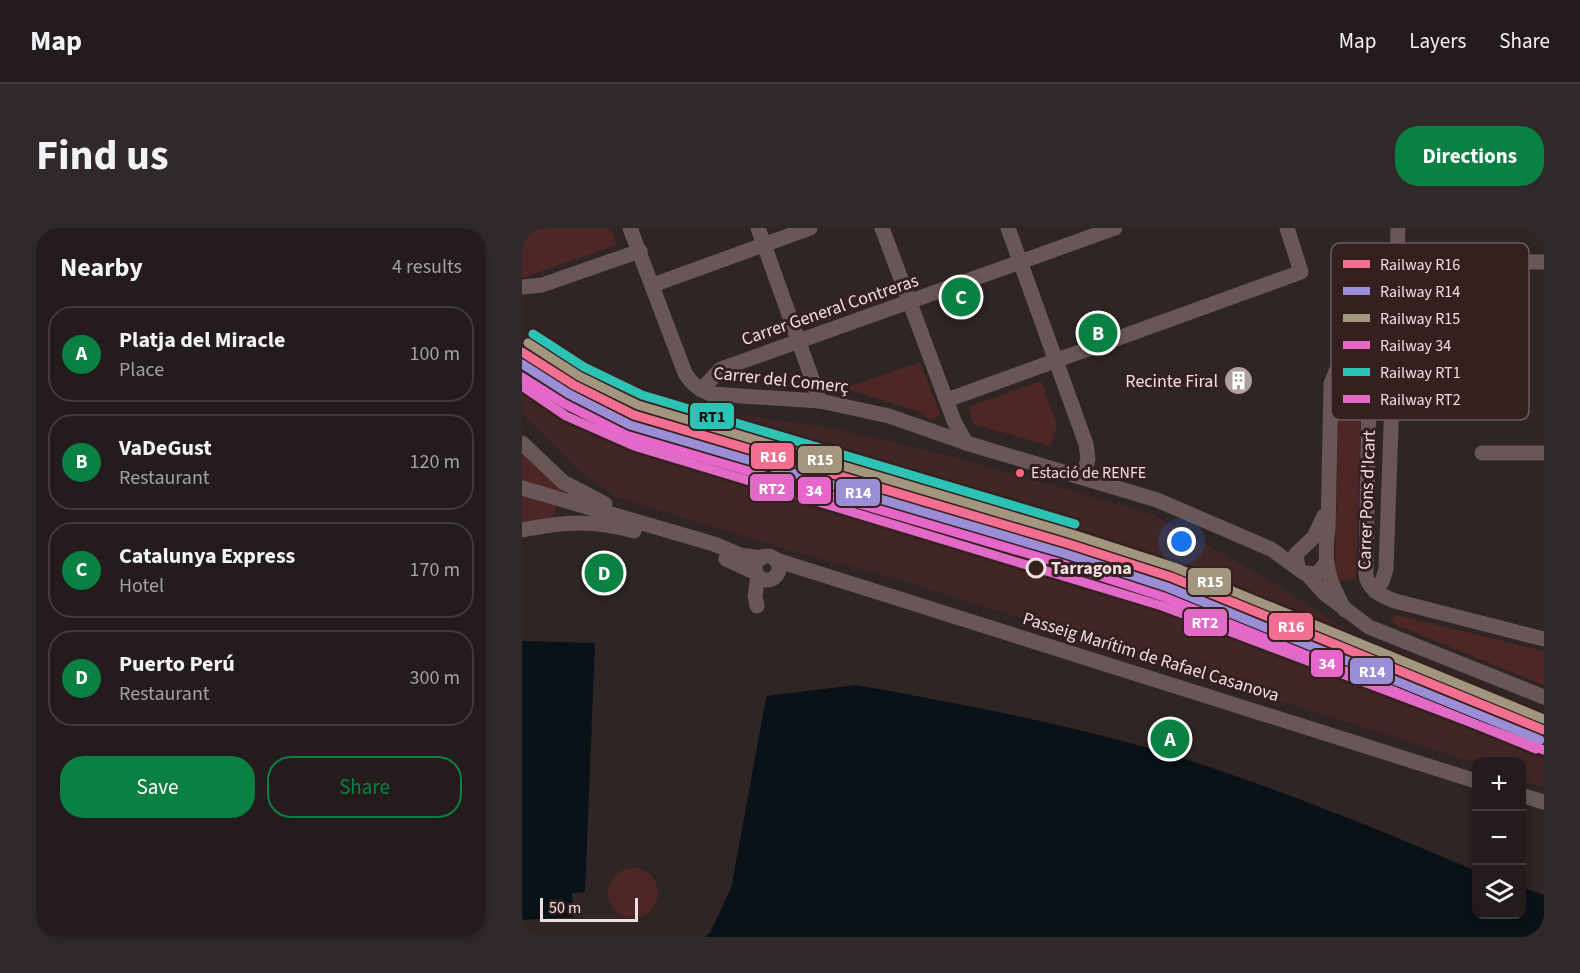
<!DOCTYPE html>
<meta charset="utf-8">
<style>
:root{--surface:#241c1c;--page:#302929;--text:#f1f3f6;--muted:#a3a1a3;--line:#413a3b;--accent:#0b8043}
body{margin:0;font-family:"Source Sans 3",sans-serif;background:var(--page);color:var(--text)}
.controls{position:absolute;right:18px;bottom:18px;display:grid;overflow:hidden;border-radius:12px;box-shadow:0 3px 9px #0003}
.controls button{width:54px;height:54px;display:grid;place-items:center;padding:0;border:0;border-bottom:2px solid var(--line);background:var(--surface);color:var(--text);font:30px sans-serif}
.scale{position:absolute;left:18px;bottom:15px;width:98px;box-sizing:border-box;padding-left:6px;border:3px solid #efe0df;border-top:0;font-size:16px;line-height:21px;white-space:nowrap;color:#efe0df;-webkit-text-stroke:4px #352020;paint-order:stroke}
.you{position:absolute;left:660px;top:314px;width:21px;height:21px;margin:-15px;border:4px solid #fff;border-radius:50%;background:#1a73e8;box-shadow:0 0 0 9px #1a73e833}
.badge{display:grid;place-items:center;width:39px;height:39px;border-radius:50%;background:var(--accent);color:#fff;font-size:20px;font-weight:700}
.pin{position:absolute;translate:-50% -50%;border:3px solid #fff;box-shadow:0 2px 6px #0006}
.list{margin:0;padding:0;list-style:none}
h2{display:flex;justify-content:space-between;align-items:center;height:78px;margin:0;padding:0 24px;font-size:26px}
h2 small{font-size:20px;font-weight:400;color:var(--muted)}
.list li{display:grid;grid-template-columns:39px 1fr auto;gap:18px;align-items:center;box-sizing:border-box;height:96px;margin:0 12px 12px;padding:0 12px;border:2px solid var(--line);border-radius:24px}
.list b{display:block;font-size:22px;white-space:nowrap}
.list p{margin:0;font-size:20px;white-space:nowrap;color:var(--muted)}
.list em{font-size:20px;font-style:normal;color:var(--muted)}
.actions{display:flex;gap:12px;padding:18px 24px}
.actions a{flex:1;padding:14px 0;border:2px solid var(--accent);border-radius:24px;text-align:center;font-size:21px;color:var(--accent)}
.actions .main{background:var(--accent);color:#fff}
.icon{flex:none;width:33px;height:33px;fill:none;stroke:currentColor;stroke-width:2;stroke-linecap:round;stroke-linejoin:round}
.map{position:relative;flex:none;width:1022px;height:709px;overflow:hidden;border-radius:24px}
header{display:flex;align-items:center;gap:36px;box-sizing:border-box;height:84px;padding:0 30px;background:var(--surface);border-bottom:2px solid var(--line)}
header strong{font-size:28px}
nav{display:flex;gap:33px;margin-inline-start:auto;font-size:21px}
.intro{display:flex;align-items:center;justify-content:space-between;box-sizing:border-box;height:144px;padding:0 36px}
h1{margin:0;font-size:42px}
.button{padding:15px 27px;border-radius:24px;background:var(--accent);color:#fff;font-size:21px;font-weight:700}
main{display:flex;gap:36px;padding:0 36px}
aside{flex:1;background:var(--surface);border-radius:24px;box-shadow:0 3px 9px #0003}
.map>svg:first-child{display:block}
</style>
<header>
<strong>Map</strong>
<nav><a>Map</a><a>Layers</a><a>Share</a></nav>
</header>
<div class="intro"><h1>Find us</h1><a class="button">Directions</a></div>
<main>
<aside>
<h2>Nearby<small>4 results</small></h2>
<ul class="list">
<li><span class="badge">A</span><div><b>Platja del Miracle</b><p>Place</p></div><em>100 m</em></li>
<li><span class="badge">B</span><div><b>VaDeGust</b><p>Restaurant</p></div><em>120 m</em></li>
<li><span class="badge">C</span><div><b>Catalunya Express</b><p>Hotel</p></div><em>170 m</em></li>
<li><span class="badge">D</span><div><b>Puerto Perú</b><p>Restaurant</p></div><em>300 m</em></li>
</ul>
<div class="actions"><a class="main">Save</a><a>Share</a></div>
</aside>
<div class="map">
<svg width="1022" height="709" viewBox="0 0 1022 709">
<rect width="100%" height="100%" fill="#302525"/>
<path fill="#402726" d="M0,118l14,11 57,28 100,24 134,18 126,30 199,57 124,70 77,50 15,17 176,74v63l-22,-8 -1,-18 -45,1 -581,-185 -83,-21 -196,-60 -37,-26 -57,-58z"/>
<g fill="#4d2626">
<path d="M0,0h89l6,17 -95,33z"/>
<path d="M398,134l20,50 -1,4 -10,4 -7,-7 -77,-25z"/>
<path d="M826,146l14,7 -6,192 -1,5 -14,3 -6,-7 4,-189 3,-7z"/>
<path d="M519,153l16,44 -6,21 -78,-22 -5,-17z"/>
<path d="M0,221l43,39 -6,6 -37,-10z"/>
<path d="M0,265l35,10 -4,17 -31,5z"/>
<path d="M874,387l148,36v34l-155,-63z"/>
<circle cx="111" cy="665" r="25"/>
</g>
<g fill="#091217">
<path d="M0,413l73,2 -10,249 -13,1 1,24 -51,3z"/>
<path d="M334,457c111,20 224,41 332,75 99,32 194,71 288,111v43h45l1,-27 22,8v42h-838l25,-49 35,-192z"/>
</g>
<path fill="#302525" d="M245,465l-36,195 -21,45 -7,4 26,-50 34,-191z"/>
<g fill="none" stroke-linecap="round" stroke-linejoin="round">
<g stroke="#695757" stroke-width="15">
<path d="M108,0l55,145c6,11 14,16 26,21l109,7 69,15 77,27 191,57 114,49 33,24 13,1 9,-11"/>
<path d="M236,0l62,173"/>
<path d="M360,0l72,193 12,22"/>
<path d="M486,0l78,216 2,15 -5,18"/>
<path d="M874,33l148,1"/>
<path d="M131,57l157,-57"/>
<path d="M0,59l20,-2 98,-34"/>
<path d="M179,162l20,-21 394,-141"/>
<path d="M425,172l354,-128 -14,-44"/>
<path d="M0,215l41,39 42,22"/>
<path d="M960,225h62"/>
<path d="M0,260l192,56 26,11 21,3"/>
<path d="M0,302c43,-8 69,-11 112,1"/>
<circle cx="245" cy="340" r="12"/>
<path d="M204,331l30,14"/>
<path d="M254,332l700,221"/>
<path d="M776,340l-2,-14 18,-17 10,-21"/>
<path d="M785,346l17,19 45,34 175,70"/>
<path d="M853,363l7,-9 4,-13 12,-341"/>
<path d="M235,378l-2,-10 3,-20"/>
<path d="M823,382c-17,-30 -22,-47 -17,-81l3,-145 5,-13 12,-4 14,6 7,18 -3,183c1,15 16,22 29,27l149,38"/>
<path d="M999,567l23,7"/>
</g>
<defs>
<path id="rail-1" d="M0,124l52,33 60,30 435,129 102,33 373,153"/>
<path id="rail-2" d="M0,136l47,30 61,31 436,129 101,33 373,153"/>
<path id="rail-3" d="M6,115l51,33 59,29 434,129 102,33 370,152"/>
<path id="rail-4" d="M0,149l43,27 61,31 437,129 101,33 372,152"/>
<path id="rail-5" d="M11,106l51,33 58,28 433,129"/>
<path id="rail-6" d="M0,158l44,30 68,30 528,160 382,144"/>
</defs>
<use href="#rail-1" stroke="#352020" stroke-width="14"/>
<use href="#rail-2" stroke="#352020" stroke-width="14"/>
<use href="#rail-3" stroke="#352020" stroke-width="14"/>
<use href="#rail-4" stroke="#352020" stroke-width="14"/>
<use href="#rail-5" stroke="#352020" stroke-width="14"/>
<use href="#rail-6" stroke="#352020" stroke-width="14"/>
<use href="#rail-1" stroke="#f36f91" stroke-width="9"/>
<use href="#rail-2" stroke="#9b8ed7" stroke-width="9"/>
<use href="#rail-3" stroke="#a2967e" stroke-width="9"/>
<use href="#rail-4" stroke="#e666c9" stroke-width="9"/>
<use href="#rail-5" stroke="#2dc3b4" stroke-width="9"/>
<use href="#rail-6" stroke="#e16ac7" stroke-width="9"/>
</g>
<defs>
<symbol id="building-disc" viewBox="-11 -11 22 22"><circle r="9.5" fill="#ac9f9e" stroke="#352020"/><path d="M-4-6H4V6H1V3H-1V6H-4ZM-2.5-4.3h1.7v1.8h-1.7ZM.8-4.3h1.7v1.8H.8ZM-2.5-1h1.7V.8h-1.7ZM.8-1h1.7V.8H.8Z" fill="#fff"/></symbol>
</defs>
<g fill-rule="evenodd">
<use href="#building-disc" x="700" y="136" width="33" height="33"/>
</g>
<circle fill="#fa6682" stroke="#352020" stroke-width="2" cx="498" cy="245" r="5"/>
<circle fill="#352020" stroke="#efe0df" stroke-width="3" cx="514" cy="340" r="9"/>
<g text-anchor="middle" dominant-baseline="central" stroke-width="6" stroke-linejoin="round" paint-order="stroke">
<g font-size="16" fill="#efe0df" stroke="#352020" text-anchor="start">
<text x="509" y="245">Estació de RENFE</text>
</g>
<g font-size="18" fill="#efe0df" stroke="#352020">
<text transform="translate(308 82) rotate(-19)">Carrer General Contreras</text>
<text transform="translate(259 152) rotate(6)">Carrer del Comerç</text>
<text transform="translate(845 272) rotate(-88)">Carrer Pons d'Icart</text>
<text transform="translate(629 429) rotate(17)">Passeig Marítim de Rafael Casanova</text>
</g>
<g font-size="18" fill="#efe0df" stroke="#352020" text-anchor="end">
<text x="696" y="153">Recinte Firal</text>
</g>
<g font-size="18" font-weight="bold" fill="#efe0df" stroke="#352020" text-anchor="start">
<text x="529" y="340">Tarragona</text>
</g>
</g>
<rect x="809" y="15" width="198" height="177" rx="9" fill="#352020" stroke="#6d5a59" stroke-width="1.5"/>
<rect x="821" y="32" width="27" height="8" fill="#f36f91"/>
<rect x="821" y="59" width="27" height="8" fill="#9b8ed7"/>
<rect x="821" y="86" width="27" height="8" fill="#a2967e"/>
<rect x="821" y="113" width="27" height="8" fill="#e666c9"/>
<rect x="821" y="140" width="27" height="8" fill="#2dc3b4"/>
<rect x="821" y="167" width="27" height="8" fill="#e16ac7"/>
<g font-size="16" fill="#efe0df">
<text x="858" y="42">Railway R16</text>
<text x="858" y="69">Railway R14</text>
<text x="858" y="96">Railway R15</text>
<text x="858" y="123">Railway 34</text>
<text x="858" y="150">Railway RT1</text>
<text x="858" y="177">Railway RT2</text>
</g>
<g stroke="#352020" stroke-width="2">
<rect x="167" y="174" width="46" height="28" rx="6" fill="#2dc3b4"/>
<rect x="228" y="214" width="45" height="28" rx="6" fill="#f36f91"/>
<rect x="275" y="217" width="46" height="29" rx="6" fill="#a2967e"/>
<rect x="227" y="245" width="46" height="29" rx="6" fill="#e16ac7"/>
<rect x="275" y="248" width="35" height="29" rx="6" fill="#e666c9"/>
<rect x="313" y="250" width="46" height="29" rx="6" fill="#9b8ed7"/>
<rect x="665" y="339" width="45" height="29" rx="6" fill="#a2967e"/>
<rect x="661" y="380" width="45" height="29" rx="6" fill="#e16ac7"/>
<rect x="746" y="384" width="46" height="29" rx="6" fill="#f36f91"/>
<rect x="788" y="421" width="34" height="29" rx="6" fill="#e666c9"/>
<rect x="827" y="429" width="45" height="28" rx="6" fill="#9b8ed7"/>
</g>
<g font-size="16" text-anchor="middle" font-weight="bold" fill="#fff">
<text x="251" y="234">R16</text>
<text x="298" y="237">R15</text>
<text x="250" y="266">RT2</text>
<text x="292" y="268">34</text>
<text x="336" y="270">R14</text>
<text x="688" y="359">R15</text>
<text x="683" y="400">RT2</text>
<text x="769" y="404">R16</text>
<text x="805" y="441">34</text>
<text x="850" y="449">R14</text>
</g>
<g font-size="16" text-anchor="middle" font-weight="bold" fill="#111">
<text x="190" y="194">RT1</text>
</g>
</svg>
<div class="controls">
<button>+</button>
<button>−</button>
<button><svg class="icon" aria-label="layers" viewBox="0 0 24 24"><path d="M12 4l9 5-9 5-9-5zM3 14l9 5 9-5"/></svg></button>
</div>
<div class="scale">50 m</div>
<div class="you"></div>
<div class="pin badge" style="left:648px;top:511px">A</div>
<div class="pin badge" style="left:576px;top:105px">B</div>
<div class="pin badge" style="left:439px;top:69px">C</div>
<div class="pin badge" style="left:82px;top:345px">D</div>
</div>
</main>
